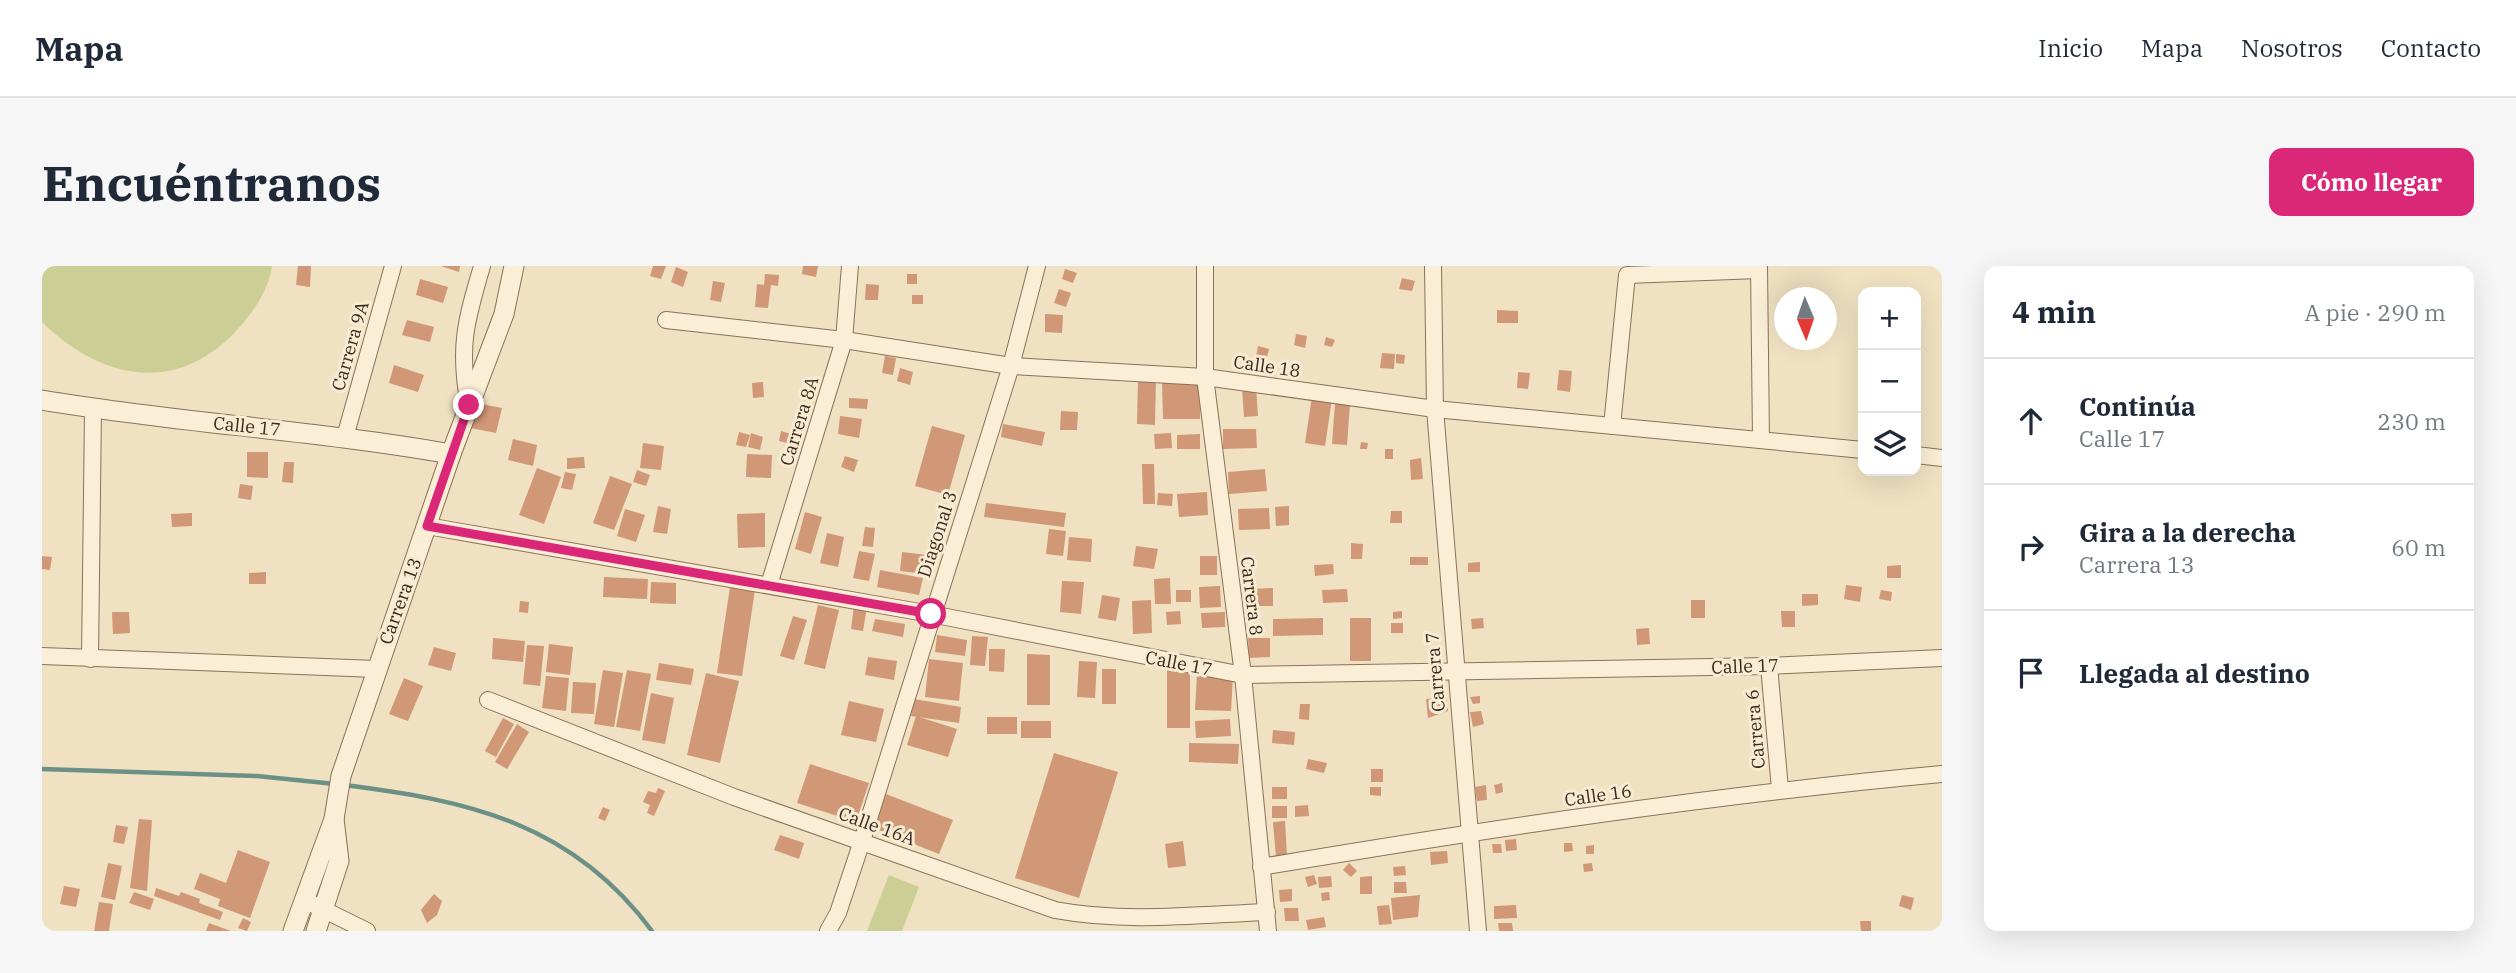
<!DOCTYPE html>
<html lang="es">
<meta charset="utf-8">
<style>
:root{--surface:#fff;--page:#f6f6f7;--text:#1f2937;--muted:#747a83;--line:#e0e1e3;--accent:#db2777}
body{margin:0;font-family:"IBM Plex Serif",serif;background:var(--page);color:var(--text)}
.controls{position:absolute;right:21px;top:21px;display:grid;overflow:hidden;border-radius:14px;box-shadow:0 7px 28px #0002}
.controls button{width:63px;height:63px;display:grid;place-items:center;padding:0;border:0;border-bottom:2px solid var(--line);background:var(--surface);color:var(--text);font:35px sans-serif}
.compass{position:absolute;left:1732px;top:21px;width:63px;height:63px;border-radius:50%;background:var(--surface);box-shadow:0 7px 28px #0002;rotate:178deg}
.stop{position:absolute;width:21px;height:21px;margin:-16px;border:5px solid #db2777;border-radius:50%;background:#fff}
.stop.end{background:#db2777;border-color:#fff;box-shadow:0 2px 7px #0008}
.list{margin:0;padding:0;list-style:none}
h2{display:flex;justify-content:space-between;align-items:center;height:91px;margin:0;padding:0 28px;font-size:30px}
h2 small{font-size:23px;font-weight:400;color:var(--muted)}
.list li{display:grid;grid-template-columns:46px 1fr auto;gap:21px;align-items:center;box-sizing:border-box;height:126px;padding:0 28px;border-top:2px solid var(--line)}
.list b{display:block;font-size:26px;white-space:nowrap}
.list p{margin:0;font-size:23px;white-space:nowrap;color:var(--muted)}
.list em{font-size:23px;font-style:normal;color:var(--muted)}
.icon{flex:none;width:38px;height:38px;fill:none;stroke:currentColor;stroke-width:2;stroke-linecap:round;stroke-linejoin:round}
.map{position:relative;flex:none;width:1900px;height:665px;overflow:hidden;border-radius:14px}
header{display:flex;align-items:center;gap:42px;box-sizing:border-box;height:98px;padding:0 35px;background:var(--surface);border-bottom:2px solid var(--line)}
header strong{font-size:33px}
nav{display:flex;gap:38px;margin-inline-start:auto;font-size:24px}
.intro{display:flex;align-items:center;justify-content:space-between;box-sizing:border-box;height:168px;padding:0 42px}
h1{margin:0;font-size:49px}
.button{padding:18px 32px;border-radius:14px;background:var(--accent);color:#fff;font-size:24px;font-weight:700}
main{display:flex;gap:42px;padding:0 42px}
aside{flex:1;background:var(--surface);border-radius:14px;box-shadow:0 7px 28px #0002}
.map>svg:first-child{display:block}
</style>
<header>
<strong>Mapa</strong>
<nav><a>Inicio</a><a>Mapa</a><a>Nosotros</a><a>Contacto</a></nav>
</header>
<div class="intro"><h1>Encuéntranos</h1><a class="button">Cómo llegar</a></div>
<main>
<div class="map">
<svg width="1900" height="665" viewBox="0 0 1900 665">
<rect width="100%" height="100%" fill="#f0e1c2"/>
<g fill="#cbcf95">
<path d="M0,0h230c-4,26 -19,46 -36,65 -61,65 -136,48 -194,-9z"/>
<path d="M847,609l30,12 -17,44h-35z"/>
</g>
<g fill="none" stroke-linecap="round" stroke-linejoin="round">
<g stroke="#6b9186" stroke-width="4.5">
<path d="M0,503l215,7 78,8"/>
<path d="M301,519c126,15 230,39 309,146"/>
</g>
</g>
<g fill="#d09876">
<path d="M256,0h13l-1,21 -14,-2z"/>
<path d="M399,0h19l-1,6z"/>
<path d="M611,0h13l-5,13 -11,-3z"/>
<path d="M761,0h15l-2,11 -14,-3z"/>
<path d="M634,1l12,5 -5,15 -12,-5z"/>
<path d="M1023,3l12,4 -4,10 -11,-4z"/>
<path d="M723,8l14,1 -1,11 -7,-1 -3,23 -13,-1 2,-23 7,1z"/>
<rect x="865" y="8" width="10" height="10"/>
<path d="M1360,12l13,3 -3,10 -13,-2z"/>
<path d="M378,13l28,8 -5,16 -27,-8z"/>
<path d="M671,15l12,2 -4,19 -11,-2z"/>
<path d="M824,18l13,1 -1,15h-13z"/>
<path d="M1017,23l12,4 -5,14 -12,-4z"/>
<rect x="870" y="29" width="11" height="9"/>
<path d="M1455,44l21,1v12h-21z"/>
<path d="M1003,48l18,1 -1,18 -17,-1z"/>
<path d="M365,54l27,7 -4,15 -28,-7z"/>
<path d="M1254,68l11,2 -2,12 -11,-3z"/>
<path d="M1284,71l9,3 -3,7 -8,-2z"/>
<path d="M1216,80l11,3 -4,16 -10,-2z"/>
<path d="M1340,87l13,1 -1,15 -14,-1z"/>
<path d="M1354,88l9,1 -1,9 -8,-1z"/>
<path d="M843,90l11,2 -3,17 -11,-2z"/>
<path d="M352,99l30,10 -6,17 -29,-9z"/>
<path d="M858,102l13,4 -3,13 -13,-4z"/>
<path d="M1517,104l13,1 -2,21 -13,-2z"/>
<path d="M1476,106l12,1 -2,16 -11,-1z"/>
<path d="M1096,112h18l-1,47 -18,-1z"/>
<path d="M1158,114v39h-37l-1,-38z"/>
<path d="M721,116l1,15 -11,1 -1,-15z"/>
<path d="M1214,121l2,29 -14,1 -2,-29z"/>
<path d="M1270,130l20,3 -7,47 -20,-3z"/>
<path d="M807,132l19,1 -1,10 -18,-1z"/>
<path d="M434,137l26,5 -6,25 -26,-5z"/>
<path d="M1293,137l15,1 -3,41 -15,-1z"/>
<path d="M1019,145l17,1 -1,18h-17z"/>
<path d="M798,150l22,3 -3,19 -21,-4z"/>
<path d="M961,158l42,8 -3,14 -41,-9z"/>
<path d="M890,160l33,9 -17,60 -33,-9z"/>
<path d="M1181,163h33l1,19 -34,1z"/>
<path d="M739,165l13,4 -2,9 -13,-3z"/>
<path d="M697,166l11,3 -4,12 -10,-2z"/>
<path d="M709,167l12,4 -3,13 -12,-3z"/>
<path d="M1129,167l1,15 -17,1 -1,-15z"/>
<path d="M1158,168v15h-23v-14z"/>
<path d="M471,173l24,6 -4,21 -25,-6z"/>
<path d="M1319,176l7,1 -1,6h-7z"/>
<path d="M601,177l21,3 -3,24 -21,-2z"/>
<rect x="1343" y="183" width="8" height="10"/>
<path d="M205,186h21v26l-21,-1z"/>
<path d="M705,188l25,1 -1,23 -25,-1z"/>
<path d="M803,190l13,4 -4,12 -13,-5z"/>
<path d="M542,191l1,11 -18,1v-11z"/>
<path d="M1379,192l2,21 -12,1 -1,-20z"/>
<path d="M242,196h10l-1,21 -11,-1z"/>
<path d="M1100,198h12l1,40h-12z"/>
<path d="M495,202l24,9 -17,47 -25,-9z"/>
<path d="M1223,203l2,22 -38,3 -1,-22z"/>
<path d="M595,204l13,5 -4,11 -13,-4z"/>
<path d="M523,206l11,2 -4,16 -11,-2z"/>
<path d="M568,210l22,8 -18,46 -21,-7z"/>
<path d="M198,218l13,2 -2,14 -13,-2z"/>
<path d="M1165,226l1,23 -29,2 -2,-23z"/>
<path d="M1116,227l15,1 -1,12 -15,-1z"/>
<path d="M944,237l80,10 -2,14 -80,-10z"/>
<path d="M616,240l13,3 -4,25 -14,-2z"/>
<path d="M1247,240v19l-13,1 -1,-19z"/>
<path d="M1227,242l1,21 -31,1 -1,-21z"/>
<path d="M583,243l20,6 -9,27 -19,-6z"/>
<path d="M1349,245h11v12h-12z"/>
<path d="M763,246l17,5 -11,37 -16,-5z"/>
<path d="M150,247v13l-20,1 -1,-13z"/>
<path d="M723,247v34l-27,1 -1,-34z"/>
<path d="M823,261l10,1 -2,19 -11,-1z"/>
<path d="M1007,263l17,2 -3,25 -17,-2z"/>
<path d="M785,267l17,4 -6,30 -18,-4z"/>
<path d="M1027,271l23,2 -1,23 -24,-2z"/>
<path d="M1309,277l12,1 -1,15h-11z"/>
<path d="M1094,280l22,3 -4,20 -21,-3z"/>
<path d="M817,285l16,3 -6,27 -16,-3z"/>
<path d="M860,286l25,3 -3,19 -24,-3z"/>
<path d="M0,290l10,1 -2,13 -8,-1z"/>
<rect x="1158" y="290" width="17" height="19"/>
<rect x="1368" y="291" width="18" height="8"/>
<path d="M1438,296v10h-12v-9z"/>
<path d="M1291,298l1,10 -19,2 -1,-11z"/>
<path d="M1859,299v13h-14v-12z"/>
<path d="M838,304l43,8 -4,17 -42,-8z"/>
<path d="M224,306v12h-17v-11z"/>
<path d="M562,311l44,2 -1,20 -44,-2z"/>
<path d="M1128,312l1,26h-16l-1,-25z"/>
<path d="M1020,315l22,1 -3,32 -21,-2z"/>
<path d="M609,316l25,1v21l-26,-1z"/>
<path d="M1804,319l16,2 -2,15 -16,-3z"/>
<path d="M1178,320l1,21 -21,1 -1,-21z"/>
<path d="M688,321l25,3 -13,86 -25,-3z"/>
<path d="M1231,322v18h-23v-17z"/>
<path d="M1305,323l1,13 -25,1 -1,-13z"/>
<rect x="1134" y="324" width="15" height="12"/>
<path d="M1839,324l11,2 -1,9 -12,-2z"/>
<path d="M1760,328h16v11l-16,1z"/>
<path d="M1060,329l18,3 -4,23 -18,-3z"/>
<path d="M1109,334l1,33 -19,1 -1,-33z"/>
<rect x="1649" y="334" width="14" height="18"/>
<path d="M478,335l9,1 -1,11 -9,-1z"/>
<path d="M776,339l21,5 -14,59 -21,-5z"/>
<path d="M812,339l13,2 -4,24 -12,-2z"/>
<path d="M1138,345l1,13 -14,1 -1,-13z"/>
<path d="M1360,345v7l-9,1v-7z"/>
<path d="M1739,345h14v16h-13z"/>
<path d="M70,346h17l1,21 -17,1z"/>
<path d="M1183,346v15l-23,1 -1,-15z"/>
<path d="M751,350l14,4 -13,40 -14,-4z"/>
<path d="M1281,352v17l-50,1v-17z"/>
<rect x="1308" y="352" width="21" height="43"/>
<path d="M1441,352l1,10 -12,1 -1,-10z"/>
<path d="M833,353l30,5 -2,13 -31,-6z"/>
<rect x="1349" y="357" width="12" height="10"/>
<path d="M1607,362l1,16 -13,1 -1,-16z"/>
<path d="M895,369l30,5 -2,16 -30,-4z"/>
<path d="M930,370l16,1 -3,29 -15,-1z"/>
<path d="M451,372l32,3 -2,21 -31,-3z"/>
<path d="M1206,372h22v19l-21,1z"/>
<path d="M507,378l24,3 -3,28 -24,-3z"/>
<path d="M485,379l17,1 -4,40 -17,-2z"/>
<path d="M392,381l22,6 -5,18 -23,-6z"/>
<path d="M947,383h16l-1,23 -15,-1z"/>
<path d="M985,388l23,1v50h-23z"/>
<path d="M826,391l29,4 -3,19 -29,-5z"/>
<path d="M887,393l34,4 -4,38 -34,-4z"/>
<path d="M1037,395l18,1 -2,36 -18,-1z"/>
<path d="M617,397l35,6 -3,16 -35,-5z"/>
<rect x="1060" y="403" width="14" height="35"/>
<path d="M561,404l20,3 -9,54 -20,-3z"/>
<path d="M585,404l24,4 -11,57 -24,-4z"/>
<rect x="1125" y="404" width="23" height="58"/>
<path d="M664,407l33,8 -19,82 -33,-8z"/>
<path d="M1155,409l36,1 -2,35 -36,-1z"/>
<path d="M504,410l23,2 -3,33 -24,-3z"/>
<path d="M362,412l19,8 -15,35 -19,-7z"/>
<path d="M531,416l23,1 -2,31 -23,-1z"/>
<path d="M609,427l23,5 -9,46 -23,-4z"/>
<path d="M1438,430v7l-7,1 -3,-7z"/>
<path d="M1404,431l2,14 -20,7 -2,-19z"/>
<path d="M872,433l47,8 -2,16 -48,-7z"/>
<path d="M807,435l35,8 -8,33 -35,-7z"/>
<path d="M1258,438h10l-1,16 -10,-1z"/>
<path d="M1439,445l3,13 -11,3 -3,-15z"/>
<path d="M874,450l41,13 -9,28 -41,-12z"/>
<rect x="945" y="451" width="30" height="17"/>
<path d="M461,452l11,6 -18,33 -11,-6z"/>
<path d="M1188,453l1,17 -35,2 -1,-17z"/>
<rect x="979" y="455" width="30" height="17"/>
<path d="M475,458l12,8 -22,37 -12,-7z"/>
<path d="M1231,464l22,2 -1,13 -22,-2z"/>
<path d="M1147,477l50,1 -1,20 -49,-2z"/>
<path d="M1012,487l64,19 -39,126 -64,-20z"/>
<path d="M1266,493l19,4 -3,10 -18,-4z"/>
<path d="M768,498l59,19 -13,39 -59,-19z"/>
<rect x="1329" y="503" width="12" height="13"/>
<path d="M1460,517l1,9 -7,2 -2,-9z"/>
<path d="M1444,519l1,15 -10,1 -2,-14z"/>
<rect x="1230" y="521" width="15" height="12"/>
<path d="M1328,521h11v9l-11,-1z"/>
<path d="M616,522l7,3 -11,25 -7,-3 3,-8 -7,-3 5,-11 8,2z"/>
<path d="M844,528l67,26 -14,34 -66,-26z"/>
<path d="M1266,539l1,11 -14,1v-11z"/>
<rect x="1230" y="540" width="15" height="12"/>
<path d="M561,541l7,3 -5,11 -7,-3z"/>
<path d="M97,553l13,1 -5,71 -17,-3z"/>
<path d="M1243,555l2,35 -11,1 -3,-35z"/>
<path d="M74,559l12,2 -4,17 -11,-2z"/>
<path d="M738,569l24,8 -5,16 -25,-9z"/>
<path d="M1474,573l1,11 -11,1 -1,-11z"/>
<path d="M1141,575l3,25 -18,2 -3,-24z"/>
<path d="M1522,577h8l1,8 -9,1z"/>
<path d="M1450,578h9l1,9h-9z"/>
<path d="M1552,579v9h-8v-8z"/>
<path d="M196,584l32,12 -20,56 -32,-12 2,-7 -26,-10 6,-16 26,10z"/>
<path d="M1405,585l1,12 -17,2 -1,-13z"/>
<path d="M66,597l14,3 -7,34 -14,-3z"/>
<path d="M1307,597l8,8 -6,6 -8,-7z"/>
<path d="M1550,597l1,8 -9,1 -1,-8z"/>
<path d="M1363,600l1,9 -12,1 -1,-9z"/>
<path d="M1272,609l3,9 -9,3 -3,-10z"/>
<path d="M1289,610l1,11 -13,1 -1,-11z"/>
<path d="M1330,610v18h-12v-17z"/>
<path d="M1352,616h12l1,11h-13z"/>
<path d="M22,620l16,3 -4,18 -16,-3z"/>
<path d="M114,622l23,8 2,-4 19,7 -1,4 24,9 -3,8 -66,-24z"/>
<path d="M1250,623v12l-12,1 -1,-12z"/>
<path d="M92,626l20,7 -4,11 -21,-7z"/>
<path d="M1287,626l1,8 -8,1 -1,-8z"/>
<path d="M392,628l8,7 -5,14 -10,8 -6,-13z"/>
<path d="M1378,629l-2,22 -25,3 -2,-22z"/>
<path d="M1860,629l12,3 -3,12 -12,-4z"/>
<path d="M57,636l14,2 -4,27h-15z"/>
<path d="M1347,639l3,19 -13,1 -2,-19z"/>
<path d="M1474,639l1,13 -23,1v-13z"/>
<path d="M1242,642h14l1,13h-14z"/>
<path d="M1282,651l2,10 -18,3 -2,-10z"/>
<path d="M201,652l8,4 -4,9 -9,-3z"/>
<path d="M1818,655h11v10h-10z"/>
<path d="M167,657l22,8h-25z"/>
<path d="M1456,657h14l1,8h-14z"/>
</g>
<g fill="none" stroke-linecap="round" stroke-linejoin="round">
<defs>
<g id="minor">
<path d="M1163,0v111l38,298 25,256"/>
<path d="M1391,0l2,143 43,522"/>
<path d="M1717,0l2,174"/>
<path d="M624,54l178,20 167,26 194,11 230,32 428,41"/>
<path d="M427,139c-11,-58 -3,-84 13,-139"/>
<path d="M1570,160l15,-151 132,-5"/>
<path d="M303,171l48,-171"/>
<path d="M1874,189l26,3"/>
<path d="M385,260l504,88 312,61 526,-9 173,-8"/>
<path d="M727,319l75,-245 6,-74"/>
<path d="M0,390l334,13"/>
<path d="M48,393l3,-250"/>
<path d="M1727,400l11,123"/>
<path d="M446,434l246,97 321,113c70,13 141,5 212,2"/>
<path d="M1219,601c226,-38 452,-72 681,-93"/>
<path d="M264,635l61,30"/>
<path d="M786,665l10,-18 24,-72 149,-475 26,-100"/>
</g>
<g id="tertiary">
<path d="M0,134c136,23 273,30 409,54"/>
<path d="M251,665l41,-112"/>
<path d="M274,665l23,-70 -5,-42 7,-43 110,-322 53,-140 10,-48"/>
</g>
</defs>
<use href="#minor" stroke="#8b7158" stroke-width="18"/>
<use href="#tertiary" stroke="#8b7158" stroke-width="21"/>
<use href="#minor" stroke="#faeed6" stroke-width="16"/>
<use href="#tertiary" stroke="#faeed6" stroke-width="19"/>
</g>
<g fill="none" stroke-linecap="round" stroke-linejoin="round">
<path stroke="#db2777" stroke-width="9" d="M427,139l-42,121 504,88"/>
</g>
<g text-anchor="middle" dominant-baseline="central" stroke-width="6" stroke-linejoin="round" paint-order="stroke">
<g font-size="18" fill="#3a2a1d" stroke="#f7ebd2">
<text transform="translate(308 80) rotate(-74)">Carrera 9A</text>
<text transform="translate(1225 100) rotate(8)">Calle 18</text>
<text transform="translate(757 155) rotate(-73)">Carrera 8A</text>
<text transform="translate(205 160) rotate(6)">Calle 17</text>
<text transform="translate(895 268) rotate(-72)">Diagonal 3</text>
<text transform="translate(1210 330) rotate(83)">Carrera 8</text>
<text transform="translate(358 335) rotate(-70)">Carrera 13</text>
<text transform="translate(1137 397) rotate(11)">Calle 17</text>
<text transform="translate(1703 400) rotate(-2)">Calle 17</text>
<text transform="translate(1393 406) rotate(-95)">Carrera 7</text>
<text transform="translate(1713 463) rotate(-95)">Carrera 6</text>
<text transform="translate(1556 529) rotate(-8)">Calle 16</text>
<text transform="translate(835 560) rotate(20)">Calle 16A</text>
</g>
</g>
</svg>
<div class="controls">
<button>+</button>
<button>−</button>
<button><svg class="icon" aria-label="layers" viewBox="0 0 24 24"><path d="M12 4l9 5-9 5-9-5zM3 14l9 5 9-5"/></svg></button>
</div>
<svg class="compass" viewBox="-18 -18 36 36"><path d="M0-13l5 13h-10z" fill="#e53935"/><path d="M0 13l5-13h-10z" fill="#747a83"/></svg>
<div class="stop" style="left:889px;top:348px"></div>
<div class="stop end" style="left:427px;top:139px"></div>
</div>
<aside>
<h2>4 min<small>A pie · 290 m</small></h2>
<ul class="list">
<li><svg class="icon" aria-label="ahead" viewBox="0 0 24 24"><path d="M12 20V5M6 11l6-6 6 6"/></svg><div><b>Continúa</b><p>Calle 17</p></div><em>230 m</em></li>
<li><svg class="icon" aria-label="right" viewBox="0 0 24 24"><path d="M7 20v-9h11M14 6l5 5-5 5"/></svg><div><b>Gira a la derecha</b><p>Carrera 13</p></div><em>60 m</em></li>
<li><svg class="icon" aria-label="arrive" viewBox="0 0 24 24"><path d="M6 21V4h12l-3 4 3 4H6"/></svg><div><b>Llegada al destino</b></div></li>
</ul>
</aside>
</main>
